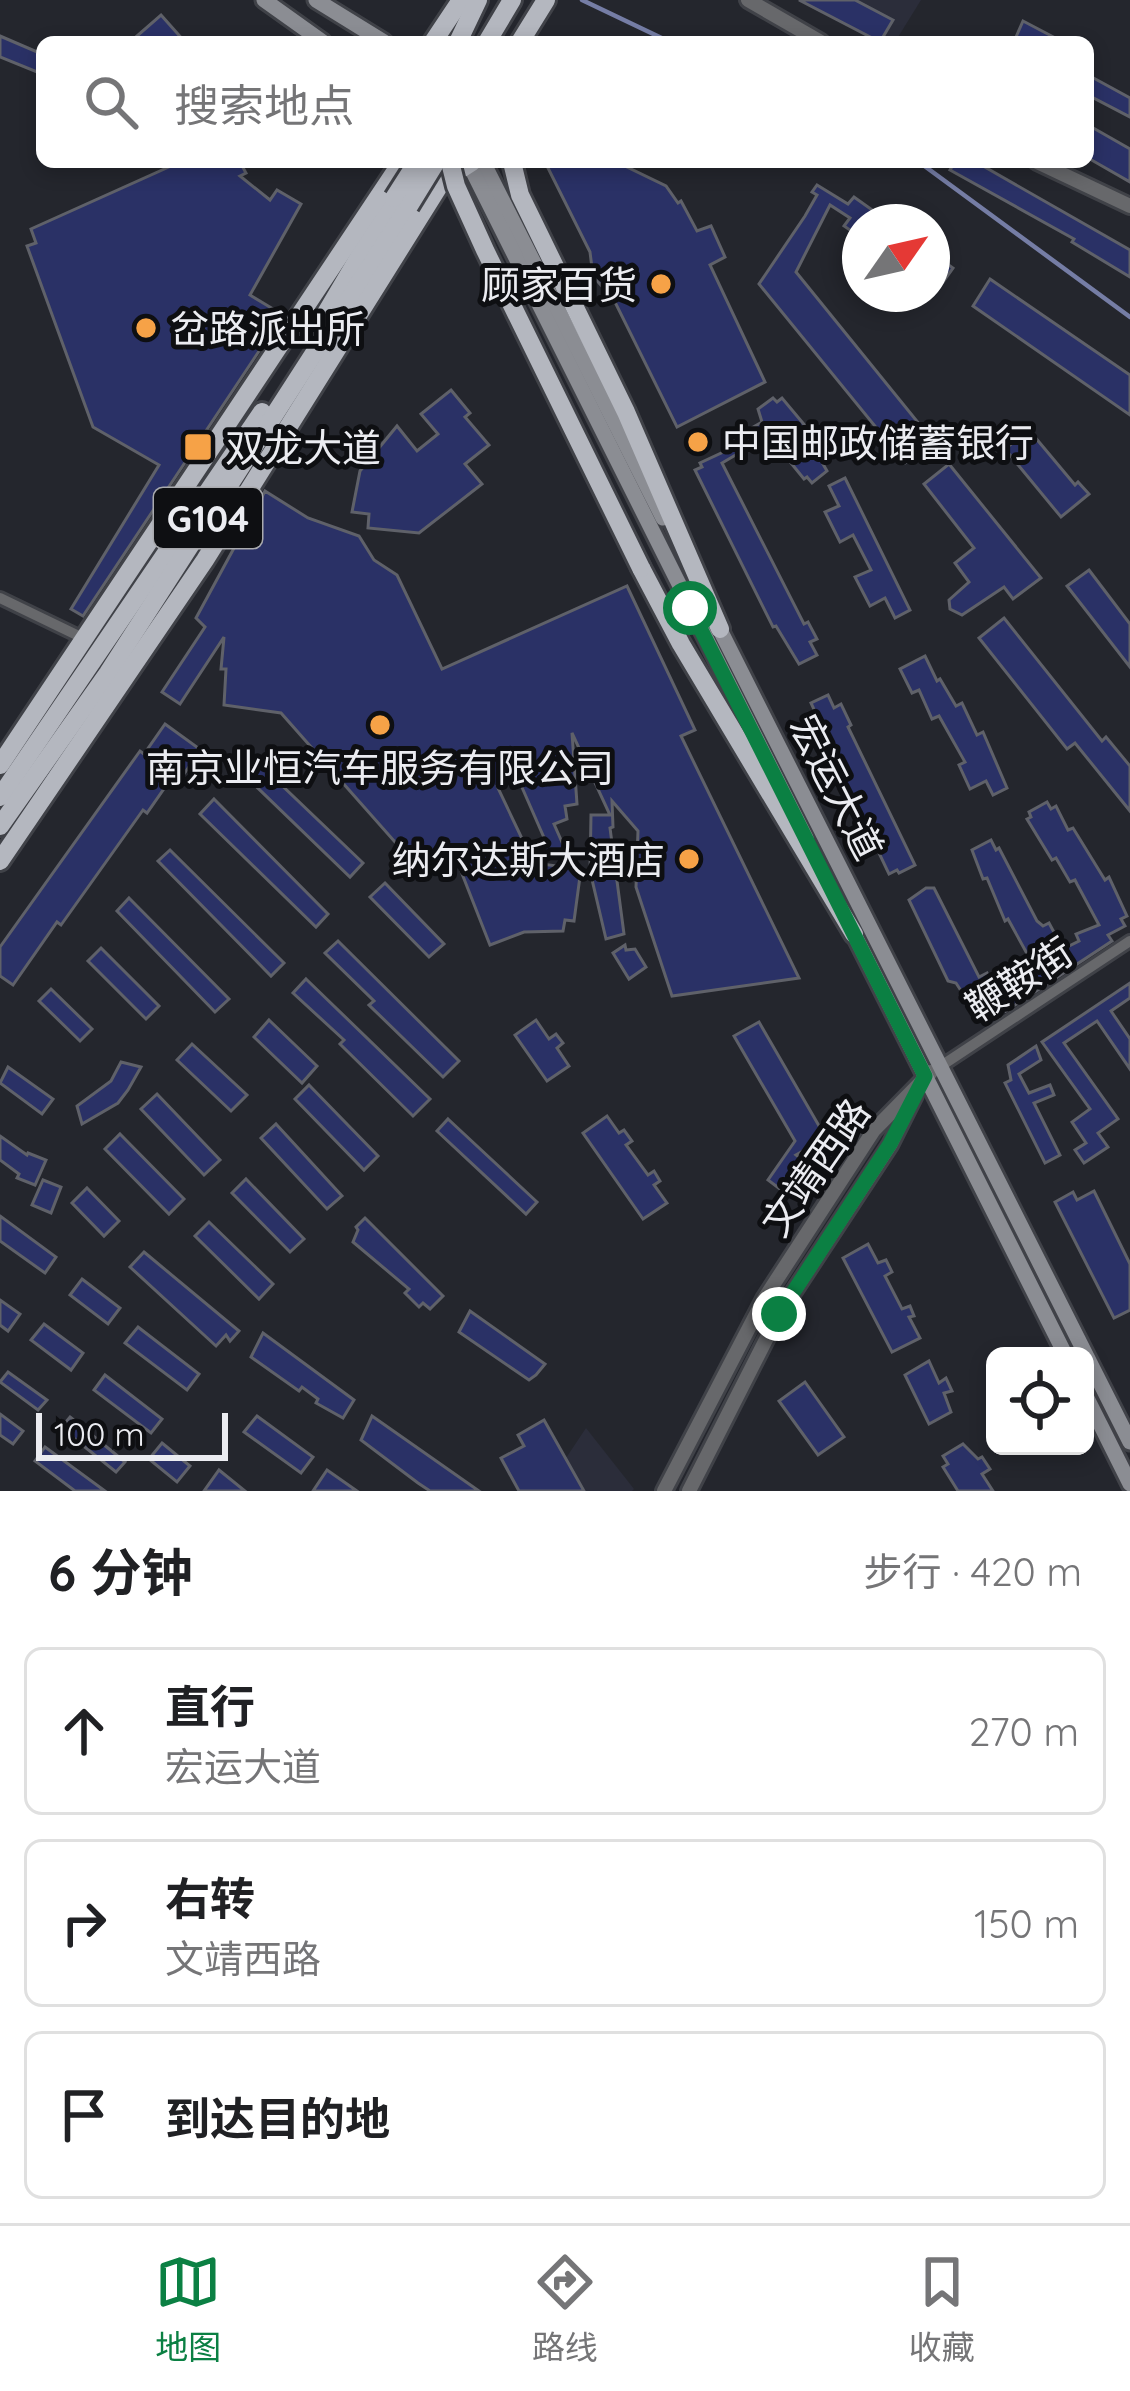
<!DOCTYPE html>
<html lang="zh">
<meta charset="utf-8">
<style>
:root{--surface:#fff;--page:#f2f2f2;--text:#202124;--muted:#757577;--line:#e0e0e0;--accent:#0b8043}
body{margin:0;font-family:Quicksand,"Noto Sans SC",sans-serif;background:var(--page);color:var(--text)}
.controls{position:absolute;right:36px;bottom:36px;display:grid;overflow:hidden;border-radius:18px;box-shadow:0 6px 18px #0003}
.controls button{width:108px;height:108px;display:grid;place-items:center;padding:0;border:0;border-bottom:3px solid var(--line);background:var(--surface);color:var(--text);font:60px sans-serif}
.compass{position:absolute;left:842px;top:204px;width:108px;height:108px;border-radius:50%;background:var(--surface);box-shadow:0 6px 18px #0003;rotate:56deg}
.scale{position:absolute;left:36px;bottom:30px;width:192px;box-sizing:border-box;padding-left:12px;border:6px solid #ebecf1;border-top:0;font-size:33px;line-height:42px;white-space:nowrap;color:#ebecf1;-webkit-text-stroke:9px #0e0f12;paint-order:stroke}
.stop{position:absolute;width:36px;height:36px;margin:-27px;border:9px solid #0b8043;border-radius:50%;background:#fff}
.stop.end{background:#0b8043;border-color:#fff;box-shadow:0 3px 12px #0008}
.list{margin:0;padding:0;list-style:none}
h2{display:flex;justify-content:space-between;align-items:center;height:156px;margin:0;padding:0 48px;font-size:51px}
h2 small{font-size:39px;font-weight:400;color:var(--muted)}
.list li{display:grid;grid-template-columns:78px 1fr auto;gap:36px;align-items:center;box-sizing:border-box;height:168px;margin:0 24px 24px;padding:0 24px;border:3px solid var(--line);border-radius:18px}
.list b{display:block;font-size:45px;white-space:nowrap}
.list p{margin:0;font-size:39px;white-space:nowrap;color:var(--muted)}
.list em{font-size:39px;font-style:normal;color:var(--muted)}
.icon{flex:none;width:66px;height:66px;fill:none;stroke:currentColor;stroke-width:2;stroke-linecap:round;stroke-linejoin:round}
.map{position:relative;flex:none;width:1130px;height:1491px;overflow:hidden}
.search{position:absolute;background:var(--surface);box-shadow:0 6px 18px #0003;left:36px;right:36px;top:36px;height:132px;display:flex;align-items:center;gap:30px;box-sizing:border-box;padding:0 42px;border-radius:18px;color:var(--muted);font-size:45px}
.sheet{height:732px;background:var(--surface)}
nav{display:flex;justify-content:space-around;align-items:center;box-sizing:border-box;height:168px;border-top:3px solid var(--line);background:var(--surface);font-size:33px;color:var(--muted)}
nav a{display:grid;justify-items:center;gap:6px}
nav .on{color:var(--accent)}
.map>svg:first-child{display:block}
</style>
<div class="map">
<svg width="1130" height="1491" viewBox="0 0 1130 1491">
<rect width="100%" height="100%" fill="#24262d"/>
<g fill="#2b2d3a">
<path d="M810,0h111l-26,42z"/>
<path d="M586,1428l48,61 -2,2h-88z"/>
</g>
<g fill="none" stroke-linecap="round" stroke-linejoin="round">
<g stroke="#757da5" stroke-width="4.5">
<path d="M582,0l88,42"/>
<path d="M919,162l211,155"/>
</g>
</g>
<g fill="#2a3166" stroke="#5f6169" stroke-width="3" fill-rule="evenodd">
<path d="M799,0h56l38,20 -13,22z"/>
<path d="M161,15l24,27h-55z"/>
<path d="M1023,21l40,21h-38l-9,-5z"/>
<path d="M0,36l42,18v20l-42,-17z"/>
<path d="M1088,75l42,23v19l-42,-22z"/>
<path d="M1088,125l42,24v33l-42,-24z"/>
<path d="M180,162h60l6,11 -6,3 30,24 7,-10 24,14 -51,91 33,20 -200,301 -12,-7 88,-144 -66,-38 -66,-181 9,-3 -5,-14z"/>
<path d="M545,162h86l-6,4 41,20 12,17 3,-2 16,30 14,-5 14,31 -15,8 55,117 -88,45 -63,-127 -21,-24 -3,-24z"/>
<path d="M955,162h21l154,88v27l-58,-35 2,-3 -124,-69z"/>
<path d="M817,185l31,19 6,-7 35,25h-29v15l-16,-11 6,-8 -20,-13 -34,67 137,169 -28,22 -146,-179 46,-68 12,-21 -5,-3z"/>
<path d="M932,253l21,15 -12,17 -9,-6z"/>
<path d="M990,279l140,96v40l-157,-109z"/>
<path d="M451,390l19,23 -5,4 24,28 -24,19 17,20 -63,49 -51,-5 1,-14 -17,-2 8,-41 37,-45 20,25 21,-17 -17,-20z"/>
<path d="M773,398l4,4 5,-4 30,36 17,25 -6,5 4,7 -15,12 -5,-6 -3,2 -13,-16 6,-4 -24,-26 -51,30 82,161 4,-2 9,17 -7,3 7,13 -18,9 -23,-38 -3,1 -78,-157 7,-3 -2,-4 34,-16 -5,-6 33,-19 -4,-13z"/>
<path d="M1029,430l46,55 3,-3 11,12 -28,23 -56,-68z"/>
<path d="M949,464l92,114 -28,21 -9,-12 -42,28 -12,-6 -1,-9 20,-18 -14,-19 19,-15 -50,-64z"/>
<path d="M845,478l65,132 -15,8 -10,-20 -15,8 -15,-29 16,-7 -18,-35 -13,7 -15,-30 14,-6 -10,-20z"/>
<path d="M265,491l43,27 51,18 15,24 23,15 45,94 185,-83 68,144 -14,6 118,242 -127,18 -36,-109 2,-56 -26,-30 1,26 -3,1 14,106 -18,5 -16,-68 1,-56h19l-38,-82 5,71 -12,2 2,13 -13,5 11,25 -32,14 48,6 -7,52 -9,-1 -2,11 -39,1 -34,13 -33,-84 -32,15 -144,-163 -57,-8 2,-36h-5l3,-32 -44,67 -18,-12 43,-65 -9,-9 50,-92 5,-2 -1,-4zM517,776l28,64 -19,7 -29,-61z"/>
<path d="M1089,570l41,54v43l-63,-81z"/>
<path d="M1004,618l98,123 4,-4 24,29v45l-55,-68 -8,6 -88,-111z"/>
<path d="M925,656l12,25 3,-2 16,27 6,-3 15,32 6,-3 24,56 -14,7 -7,-14 -16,8 -11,-24 6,-3 -26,-46 -7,3 -13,-29 -7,3 -12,-24z"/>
<path d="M828,695l6,13 7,-4 10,21 -3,2 67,138 -16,8 -2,-3 -8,4 -75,-157 3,-1 -6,-13z"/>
<path d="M165,724l36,26 -20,28 -6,-5 -28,40 -4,-3 -82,115 -4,-3 -44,63 -13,-9v-29l140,-196 4,3z"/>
<path d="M249,754l114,109 -13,14 -114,-110z"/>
<path d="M214,799l114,115 -12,13 -116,-113z"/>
<path d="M1047,802l4,7 5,-3 12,24 5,-2 32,52 4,-3 18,39 -6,3 4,7 -17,9 4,6 -106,70 -4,-8 -26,11 -20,-31 -8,-2 -39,-81 17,-12h8l45,89 8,-4 10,21 20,-9 -8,-16 21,-10 -22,-40 -3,2 -18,-43 -4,1 -11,-29 19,-10 5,10 3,-2 38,73 6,5 6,-3 14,26 16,-8 -3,-7 23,-9 -22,-41 -2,-4 -5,2 -14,-24 -4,2 -25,-41 4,-2 -2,-5z"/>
<path d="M170,850l114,113 -13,13 -113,-115z"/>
<path d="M385,883l59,61 -15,13 -59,-60z"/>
<path d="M129,898l100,101 -14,13 -98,-101z"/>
<path d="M338,941l121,120 -16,16 -74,-72 5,-4 -49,-48z"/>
<path d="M625,945l1,5 9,-1 11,18 -17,12 -16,-26z"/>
<path d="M101,948l58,58 -13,13 -58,-58z"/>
<path d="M306,979l124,120 -17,17 -73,-72 4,-4 -51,-47z"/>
<path d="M1130,983v15l-19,13 19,28v30l-33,-48 -33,22 54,76 -20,14 10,14 -24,16 -9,-13 11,-7 -14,-21 18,-13 -48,-67z"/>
<path d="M51,989l41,40 -12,12 -41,-40z"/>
<path d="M269,1020l48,46 -15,17 -48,-46z"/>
<path d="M536,1020l13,19 7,-5 7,9 -6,5 12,18 -22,15 -32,-46z"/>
<path d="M759,1022l67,116 -30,17 9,7 -21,30 -16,-12 27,-39 -61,-105z"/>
<path d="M192,1044l55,51 -16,16 -54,-51z"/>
<path d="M1036,1046l5,14 -22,14 10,19 21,-8 4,10 -20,8 26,52 -15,8 -40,-80 6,-3 -3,-15z"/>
<path d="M121,1062l20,5 -13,23 -10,13 -36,21 -5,-18 34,-25z"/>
<path d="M8,1067l45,32 -11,15 -42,-31z"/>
<path d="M309,1085l69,71 -14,14 -69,-71z"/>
<path d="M157,1094l63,66 -16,15 -63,-66z"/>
<path d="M607,1116l12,17 5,-3 8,11 -6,4 22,30 6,-4 6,10 -6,4 13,18 -24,16 -60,-86z"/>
<path d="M448,1119l89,83 -11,12 -89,-83z"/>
<path d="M276,1124l66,72 -15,13 -66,-71z"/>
<path d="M120,1134l64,65 -15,15 -64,-65z"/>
<path d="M0,1136l27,19 1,-2 18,7 -11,25 -18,-7 2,-4 -19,-14z"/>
<path d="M246,1179l58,60 -14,13 -58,-59z"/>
<path d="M43,1180l18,7 -10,26 -19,-8z"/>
<path d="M87,1188l32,33 -15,15 -32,-33z"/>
<path d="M1094,1191l36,73v46l-16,8 -59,-116 18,-10 4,8z"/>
<path d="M0,1216l56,41 -11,16 -45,-32z"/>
<path d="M365,1218l78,78 -13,13 -7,-6 -4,4 -14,-14 4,-4 -56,-47 5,-12 -2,-3z"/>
<path d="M209,1222l64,62 -14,15 -64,-63z"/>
<path d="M868,1244l10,19 8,-3 6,12 -7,4 17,33 8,-3 4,10 -5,1 11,21 -28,14 -49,-94z"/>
<path d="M144,1252l95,79 -9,10 -4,-6 -10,11 -86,-79z"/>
<path d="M82,1279l38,29 -12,16 -38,-29z"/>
<path d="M0,1300l20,14 -12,17 -8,-6z"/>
<path d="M470,1311l75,53 -9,11 -7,5 -70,-48z"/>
<path d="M44,1324l39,29 -12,17 -40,-30z"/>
<path d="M138,1327l61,47 -12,16 -62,-47z"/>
<path d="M263,1333l91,67 -11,18 -27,-15 2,-4 -16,-12 -3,4 -48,-34z"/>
<path d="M929,1361l10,22 7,-5 6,13 -8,2 7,19 -22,12 -24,-49z"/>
<path d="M8,1372l39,28 -9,10 -38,-28z"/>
<path d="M105,1375l57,44 -11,14 -57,-43z"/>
<path d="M805,1382l39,55 -26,18 -39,-54z"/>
<path d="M0,1414l23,17 -10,13 -13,-9z"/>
<path d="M257,1416l56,41 -12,16 -57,-41z"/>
<path d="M372,1416l107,75h-49l-12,-8 -57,-43z"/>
<path d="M70,1417l55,45 -9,10 -55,-44z"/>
<path d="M544,1420l40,71h-65l-18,-33 23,-12 -6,-11z"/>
<path d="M162,1443l28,23 -13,16 -28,-23z"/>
<path d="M963,1444l15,15 4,-2 8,12 -8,5 11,17h-35l-15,-24 5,-3 -5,-8z"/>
<path d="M45,1447l60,44h-30l-40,-30z"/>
<path d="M219,1470l26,21h-41z"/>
<path d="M327,1470l30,21h-44z"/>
</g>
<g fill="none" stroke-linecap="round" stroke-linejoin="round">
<defs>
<g id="minor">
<path d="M0,598l85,41"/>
<path d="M941,1066l189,-125"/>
</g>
<g id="tertiary">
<path d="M748,0l73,42"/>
<path d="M1037,162l93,44"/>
<path d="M664,1491l100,-192 110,-169 57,-58"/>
<path d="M689,1491l90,-177 111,-169 25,-50"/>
</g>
<g id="secondary">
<path d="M264,0l59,42"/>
<path d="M316,0l68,42"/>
<path d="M483,162l180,356"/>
<path d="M469,164l337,674"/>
<path d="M715,620l415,822"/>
<path d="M849,924l217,432"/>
<path d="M1085,1394l45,90"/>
</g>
<g id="trunk">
<path d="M433,42l28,-42"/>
<path d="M458,42l20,-42"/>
<path d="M487,42l25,-42"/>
<path d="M520,42l26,-42"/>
<path d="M512,162l8,33 106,217 94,217"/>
<path d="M437,176l21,-5 14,-9"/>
<path d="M320,323l74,-125"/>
<path d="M641,568l40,76 173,290"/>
<path d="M0,765l399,-599"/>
<path d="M0,797l262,-385"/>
<path d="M0,826l108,-153 301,-467"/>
<path d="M0,861l205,-301 241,-385"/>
</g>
</defs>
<use href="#minor" stroke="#404248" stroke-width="16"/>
<use href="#tertiary" stroke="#404248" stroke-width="20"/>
<use href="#secondary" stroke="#404248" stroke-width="21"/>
<use href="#trunk" stroke="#404248" stroke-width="24"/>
<use href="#minor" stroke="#67686b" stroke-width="10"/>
<use href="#tertiary" stroke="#67686b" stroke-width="14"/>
<use href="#secondary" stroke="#8b8d93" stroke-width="15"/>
<use href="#trunk" stroke="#b4b7bf" stroke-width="18"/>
<defs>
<g id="trunk-bridge">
<path d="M450,162l6,24 29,64 156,318"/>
<path d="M394,198l23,-36"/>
<path d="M409,206l27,-44"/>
</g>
</defs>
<use href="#trunk-bridge" stroke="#404248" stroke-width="24" stroke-linecap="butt"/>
<use href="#trunk-bridge" stroke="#b4b7bf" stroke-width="18"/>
</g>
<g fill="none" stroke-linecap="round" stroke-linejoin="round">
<path stroke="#0b8043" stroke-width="15" d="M690,608l235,468 -35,68 -111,170"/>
</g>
<g fill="#f6a247" stroke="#0e0f12" stroke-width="4.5">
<circle cx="661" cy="284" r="12"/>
<circle cx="146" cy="328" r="12"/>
<circle cx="698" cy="442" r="12"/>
<rect x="183" y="432" width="30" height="30" rx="6"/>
<circle cx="380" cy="725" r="12"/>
<circle cx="689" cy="859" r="12"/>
</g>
<g text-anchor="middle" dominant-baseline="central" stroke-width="10" stroke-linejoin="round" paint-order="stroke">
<rect fill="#0e0f12" stroke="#a9aaae" stroke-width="3" x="154" y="488" width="108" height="60" rx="9"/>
<g font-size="36" font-weight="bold" fill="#ebecf1">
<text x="208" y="518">G104</text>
</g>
<g font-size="39" fill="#ebecf1" stroke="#0e0f12" text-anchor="start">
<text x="637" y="284" text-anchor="end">顾家百货</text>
<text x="170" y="328">岔路派出所</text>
<text x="722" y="442">中国邮政储蓄银行</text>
<text x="225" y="447">双龙大道</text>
<text x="380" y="767" text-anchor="middle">南京业恒汽车服务有限公司</text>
<text x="665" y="859" text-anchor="end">纳尔达斯大酒店</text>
</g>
<g font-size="39" fill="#ebecf1" stroke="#0e0f12">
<text transform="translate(837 787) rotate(63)">宏运大道</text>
<text transform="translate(1019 979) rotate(-33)">鞭鞍街</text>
<text transform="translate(815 1167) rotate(-55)">文靖西路</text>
</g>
</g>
</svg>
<div class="controls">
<button><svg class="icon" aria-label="locate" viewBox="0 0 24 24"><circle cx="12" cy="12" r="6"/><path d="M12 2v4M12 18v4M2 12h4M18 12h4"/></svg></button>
</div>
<svg class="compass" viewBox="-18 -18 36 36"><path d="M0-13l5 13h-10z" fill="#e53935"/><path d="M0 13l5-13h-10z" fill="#757577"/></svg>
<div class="scale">100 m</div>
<div class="stop" style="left:690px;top:608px"></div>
<div class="stop end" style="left:779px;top:1314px"></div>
<div class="search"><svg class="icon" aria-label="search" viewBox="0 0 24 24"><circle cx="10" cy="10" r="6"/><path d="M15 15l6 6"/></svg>搜索地点</div>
</div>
<section class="sheet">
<h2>6 分钟<small>步行 · 420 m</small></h2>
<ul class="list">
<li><svg class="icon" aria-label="ahead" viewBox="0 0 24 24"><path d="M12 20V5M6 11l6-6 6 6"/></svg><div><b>直行</b><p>宏运大道</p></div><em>270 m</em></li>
<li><svg class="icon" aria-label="right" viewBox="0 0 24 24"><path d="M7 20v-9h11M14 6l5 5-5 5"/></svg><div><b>右转</b><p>文靖西路</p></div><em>150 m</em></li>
<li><svg class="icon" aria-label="arrive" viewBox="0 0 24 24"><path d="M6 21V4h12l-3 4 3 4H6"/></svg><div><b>到达目的地</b></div></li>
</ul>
</section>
<nav>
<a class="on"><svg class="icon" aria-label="map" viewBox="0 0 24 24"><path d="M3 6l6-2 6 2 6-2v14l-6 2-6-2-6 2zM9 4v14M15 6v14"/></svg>地图</a>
<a><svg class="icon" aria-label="directions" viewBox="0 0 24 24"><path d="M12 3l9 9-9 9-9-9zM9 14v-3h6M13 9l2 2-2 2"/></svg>路线</a>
<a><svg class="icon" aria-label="saved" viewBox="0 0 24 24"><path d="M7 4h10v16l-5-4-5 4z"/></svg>收藏</a>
</nav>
